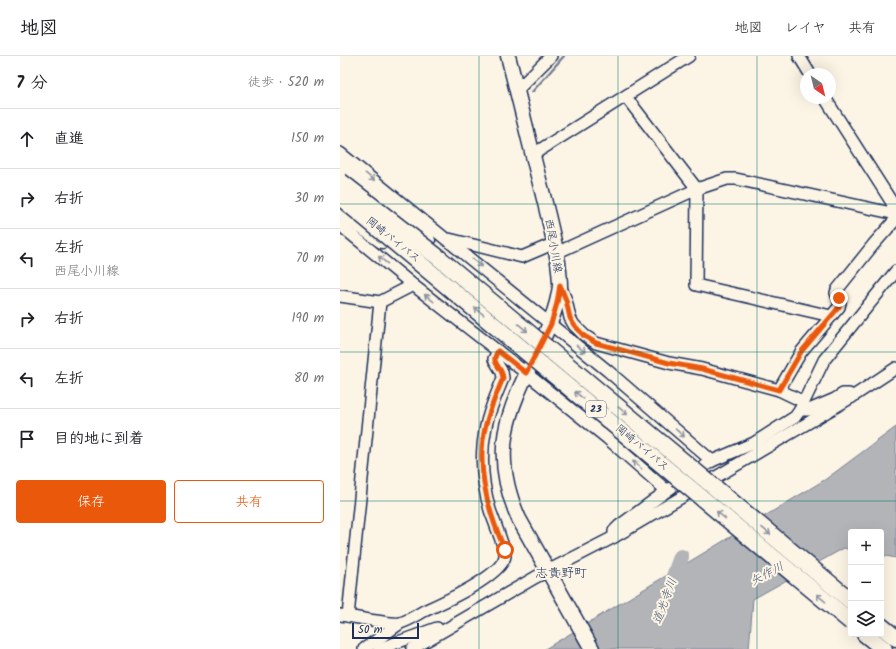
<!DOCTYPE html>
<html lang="ja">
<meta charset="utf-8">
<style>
:root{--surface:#fff;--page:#f2f2f2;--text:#202124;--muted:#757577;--line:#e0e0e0;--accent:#ea580c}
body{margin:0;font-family:Kalam,"Klee One",sans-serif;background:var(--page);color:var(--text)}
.controls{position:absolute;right:12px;bottom:12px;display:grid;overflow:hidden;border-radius:4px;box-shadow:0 4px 16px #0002}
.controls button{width:36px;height:36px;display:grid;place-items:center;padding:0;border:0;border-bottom:1px solid var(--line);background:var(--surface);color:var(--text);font:20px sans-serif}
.compass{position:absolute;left:460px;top:12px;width:36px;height:36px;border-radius:50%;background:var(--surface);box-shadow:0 4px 16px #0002;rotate:145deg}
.scale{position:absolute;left:12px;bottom:10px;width:67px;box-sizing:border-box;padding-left:4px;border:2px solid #1b2f5e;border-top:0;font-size:11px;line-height:14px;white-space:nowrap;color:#1b2f5e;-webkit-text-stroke:3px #fcf5e5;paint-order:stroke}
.stop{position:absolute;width:12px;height:12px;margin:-9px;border:3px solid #ea580c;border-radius:50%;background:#fff}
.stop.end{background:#ea580c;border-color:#fff;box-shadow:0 1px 4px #0008}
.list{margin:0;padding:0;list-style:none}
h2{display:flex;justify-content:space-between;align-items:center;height:52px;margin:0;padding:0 16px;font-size:17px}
h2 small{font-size:13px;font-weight:400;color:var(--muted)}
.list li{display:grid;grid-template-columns:26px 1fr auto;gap:12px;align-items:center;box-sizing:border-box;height:60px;padding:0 16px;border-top:1px solid var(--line)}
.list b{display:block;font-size:15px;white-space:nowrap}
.list p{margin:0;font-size:13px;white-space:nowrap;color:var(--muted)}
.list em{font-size:13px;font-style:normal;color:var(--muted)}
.actions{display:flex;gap:8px;padding:12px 16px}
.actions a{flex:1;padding:9px 0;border:1px solid var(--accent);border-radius:4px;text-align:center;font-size:14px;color:var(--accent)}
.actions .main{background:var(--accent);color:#fff}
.icon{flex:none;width:22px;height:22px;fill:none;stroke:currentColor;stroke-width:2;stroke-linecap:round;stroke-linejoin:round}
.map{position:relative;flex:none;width:556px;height:593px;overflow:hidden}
header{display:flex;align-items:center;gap:24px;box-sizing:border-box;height:56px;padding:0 20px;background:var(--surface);border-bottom:1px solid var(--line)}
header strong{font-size:19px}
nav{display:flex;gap:22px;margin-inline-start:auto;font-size:14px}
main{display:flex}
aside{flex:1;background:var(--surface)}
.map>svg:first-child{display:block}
</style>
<header>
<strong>地図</strong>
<nav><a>地図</a><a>レイヤ</a><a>共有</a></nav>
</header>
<main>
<aside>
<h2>7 分<small>徒歩 · 520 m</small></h2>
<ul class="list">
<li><svg class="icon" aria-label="ahead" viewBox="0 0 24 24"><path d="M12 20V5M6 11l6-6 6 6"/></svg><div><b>直進</b></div><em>150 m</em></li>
<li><svg class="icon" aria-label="right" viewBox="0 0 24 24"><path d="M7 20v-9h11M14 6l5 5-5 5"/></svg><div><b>右折</b></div><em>30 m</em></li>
<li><svg class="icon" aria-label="left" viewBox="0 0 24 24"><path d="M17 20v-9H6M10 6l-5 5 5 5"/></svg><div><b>左折</b><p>西尾小川線</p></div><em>70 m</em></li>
<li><svg class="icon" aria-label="right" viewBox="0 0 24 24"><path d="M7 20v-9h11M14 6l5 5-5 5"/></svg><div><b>右折</b></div><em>190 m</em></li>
<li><svg class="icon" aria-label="left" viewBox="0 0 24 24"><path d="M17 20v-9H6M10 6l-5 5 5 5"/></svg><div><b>左折</b></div><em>80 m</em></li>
<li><svg class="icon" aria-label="arrive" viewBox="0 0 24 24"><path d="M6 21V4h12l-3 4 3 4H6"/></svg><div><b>目的地に到着</b></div></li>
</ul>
<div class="actions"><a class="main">保存</a><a>共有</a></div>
</aside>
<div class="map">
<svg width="556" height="593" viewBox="0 0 556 593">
<rect width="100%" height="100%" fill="#fcf5e5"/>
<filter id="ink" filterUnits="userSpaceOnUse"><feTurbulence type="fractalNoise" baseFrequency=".025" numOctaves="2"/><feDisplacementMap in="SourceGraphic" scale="8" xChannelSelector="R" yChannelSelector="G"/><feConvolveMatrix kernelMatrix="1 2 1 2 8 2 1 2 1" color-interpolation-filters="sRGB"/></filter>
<g filter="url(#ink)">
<path fill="#b2b4b8" stroke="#767f94" d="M556,371v131l-15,-3v-23h-30v18l-7,-2 -91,51 -4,50h-204l281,-170z"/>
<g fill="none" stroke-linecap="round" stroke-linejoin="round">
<path stroke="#767f94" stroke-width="2.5" d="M192,36l32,-36"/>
<path stroke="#b2b4b8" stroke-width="16" d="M329,534l12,-33"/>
<defs>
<g id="minor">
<path d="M459,0l11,18"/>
<path d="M177,34l34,-34"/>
<path d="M286,41l71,92 -1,96 135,31"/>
<path d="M485,42l71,111"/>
<path d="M0,97l268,218 104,90"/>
<path d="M192,99l157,-99"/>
<path d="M0,169l73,60 113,88 81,65 59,52"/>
<path d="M109,183l73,18 33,-14"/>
<path d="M216,197l141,-64 30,-10h9l160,35"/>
<path d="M220,229l6,15 4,18 4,7 10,10 12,8 73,20 33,6 77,21 22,-38 38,-45 1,-4 -4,-10 1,-3 36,-45 23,-26"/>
<path d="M0,240l40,6 33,-17"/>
<path d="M439,334l25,12"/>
<path d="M460,354h9l26,-11 8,-5h6l3,3"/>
<path d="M350,419l22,-14 42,-18 41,-26 5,-7 24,-50 72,-89"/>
<path d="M274,481v-6l5,-5 53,-39"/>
<path d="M0,559c10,1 53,10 60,8 8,-2 17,-8 24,-12 18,-8 78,-35 81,-55 1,-6 -12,-37 -15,-46 -8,-27 -10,-56 -4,-84 3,-16 11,-32 17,-48l-1,-6 -8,-13 4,-8"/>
<path d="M8,560l32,-314"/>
<path d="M24,593l35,-25"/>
<path d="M39,593l58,-21"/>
<path d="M72,593l124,-72 78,-40 238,-140 44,-29"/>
</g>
<path id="major" d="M168,0c12,45 22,90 34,135 6,24 12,47 16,71 1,8 2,16 2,24 -3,24 -13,45 -23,66 -30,61 -48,100 -18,167l73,130"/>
<g id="highway">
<path d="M0,109l87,75"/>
<path d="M0,154l42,30"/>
<path d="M541,570l15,12"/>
<path d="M525,578l19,15"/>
</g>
</defs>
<use href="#minor" stroke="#1b2f5e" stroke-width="14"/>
<use href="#major" stroke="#1b2f5e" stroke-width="17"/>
<use href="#highway" stroke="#1b2f5e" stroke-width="19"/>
<use href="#minor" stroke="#fcf5e5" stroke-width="11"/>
<use href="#major" stroke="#fcf5e5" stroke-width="14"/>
<use href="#highway" stroke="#fcf5e5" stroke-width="16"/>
<defs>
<g id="highway-bridge">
<path d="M0,125l99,77 412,343"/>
<path d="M0,141l511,425"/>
</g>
</defs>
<use href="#highway-bridge" stroke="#1b2f5e" stroke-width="19" stroke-linecap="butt"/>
<use href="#highway-bridge" stroke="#fcf5e5" stroke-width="16"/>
</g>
<defs><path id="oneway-shaft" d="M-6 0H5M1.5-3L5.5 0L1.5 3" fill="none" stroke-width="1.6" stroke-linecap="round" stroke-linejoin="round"/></defs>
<g stroke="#8c92a2">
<use href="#oneway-shaft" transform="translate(30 121) rotate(39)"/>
<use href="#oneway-shaft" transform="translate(43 204) rotate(-141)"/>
<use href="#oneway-shaft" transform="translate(137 207) rotate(39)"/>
<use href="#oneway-shaft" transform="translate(89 242) rotate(-142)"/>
<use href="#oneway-shaft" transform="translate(139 255) rotate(-140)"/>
<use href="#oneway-shaft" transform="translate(183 272) rotate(40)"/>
<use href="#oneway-shaft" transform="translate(241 293) rotate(39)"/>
<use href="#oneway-shaft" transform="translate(239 339) rotate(-140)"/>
<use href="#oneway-shaft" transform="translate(283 355) rotate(40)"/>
<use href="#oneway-shaft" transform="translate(340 377) rotate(41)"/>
<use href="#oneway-shaft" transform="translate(297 409) rotate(-139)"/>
<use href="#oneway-shaft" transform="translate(381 459) rotate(-140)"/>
<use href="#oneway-shaft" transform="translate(426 475) rotate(40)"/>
<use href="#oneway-shaft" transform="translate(481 542) rotate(-141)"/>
</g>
</g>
<g fill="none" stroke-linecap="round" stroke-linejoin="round" filter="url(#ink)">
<path stroke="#ea580c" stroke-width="5" d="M165,494c-17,-38 -30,-84 -19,-126 4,-16 11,-31 17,-46 -1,-13 -14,-14 -5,-27l28,22 25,-49 6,-21 3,-18 6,15 4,18 4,7 10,11 12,7 73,20 33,6 77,21 22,-38 38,-45 1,-4 -1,-5"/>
</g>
<path fill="none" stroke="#0f766e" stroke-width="1" stroke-opacity="0.55" d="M139,0v593M278,0v593M417,0v593M0,148h556M0,296h556M0,445h556"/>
<g text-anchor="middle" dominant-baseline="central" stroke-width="4" stroke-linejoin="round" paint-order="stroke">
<rect fill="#fcf5e5" stroke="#5e6a86" stroke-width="1" x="246" y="345" width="20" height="16" rx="3"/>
<g font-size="10" font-weight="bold" fill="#1b2f5e">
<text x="256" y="353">23</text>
</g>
<g font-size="11" fill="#1b2f5e" stroke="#fcf5e5">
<text transform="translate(53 184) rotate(39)">岡崎バイパス</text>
<text transform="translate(213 190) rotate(80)">西尾小川線</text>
<text transform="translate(302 392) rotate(40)">岡崎バイパス</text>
</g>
<g font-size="12" font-style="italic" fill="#485779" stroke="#fcf5e5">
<text transform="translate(427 518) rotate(-28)">矢作川</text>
<text transform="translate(325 545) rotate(-70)">道光寺川</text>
</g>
<g font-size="13" fill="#1b2f5e" stroke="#fcf5e5">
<text x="221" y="517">志貴野町</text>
</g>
</g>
</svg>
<div class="controls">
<button>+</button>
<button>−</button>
<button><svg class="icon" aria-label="layers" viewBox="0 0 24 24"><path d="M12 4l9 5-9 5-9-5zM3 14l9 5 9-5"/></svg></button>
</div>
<svg class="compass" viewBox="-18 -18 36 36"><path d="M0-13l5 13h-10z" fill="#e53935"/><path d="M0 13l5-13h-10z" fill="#757577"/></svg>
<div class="scale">50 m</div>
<div class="stop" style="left:165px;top:494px"></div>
<div class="stop end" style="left:499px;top:242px"></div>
</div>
</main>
